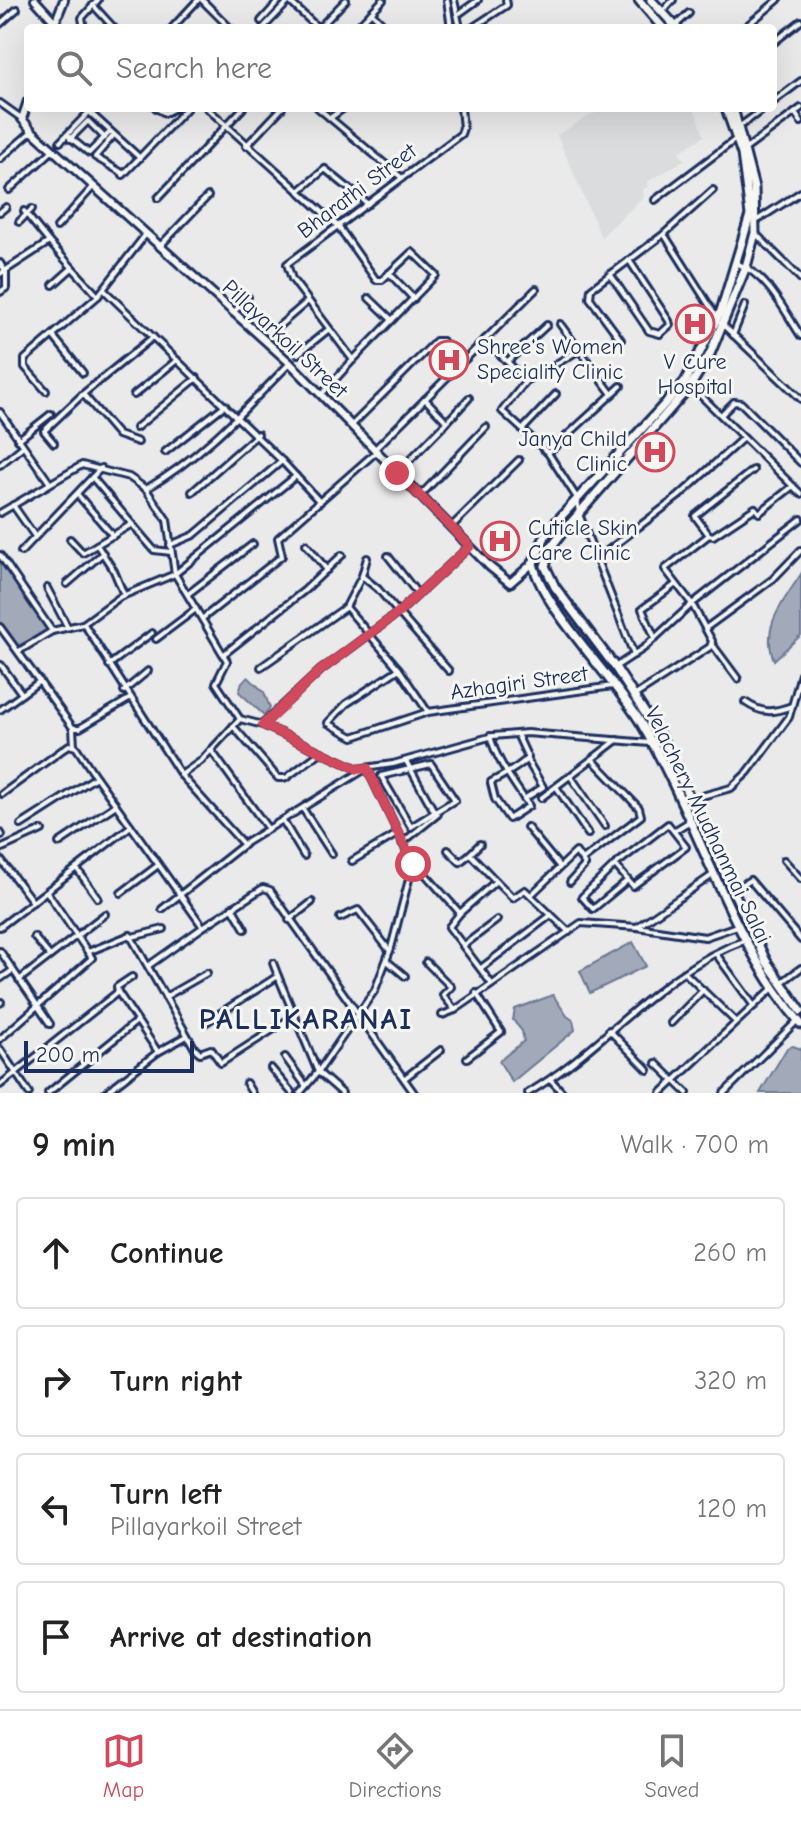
<!DOCTYPE html>
<meta charset="utf-8">
<style>
:root{--surface:#fff;--page:#f6f6f6;--text:#222;--muted:#767676;--line:#e0e0e0;--accent:#d1495b}
body{margin:0;font-family:"Comic Neue",sans-serif;background:var(--page);color:var(--text)}
.scale{position:absolute;left:24px;bottom:20px;width:170px;box-sizing:border-box;padding-left:8px;border:4px solid #1b2f5e;border-top:0;font-size:22px;line-height:28px;white-space:nowrap;color:#1b2f5e;-webkit-text-stroke:6px #f6f6f2;paint-order:stroke}
.stop{position:absolute;width:24px;height:24px;margin:-18px;border:6px solid #d1495b;border-radius:50%;background:#fff}
.stop.end{background:#d1495b;border-color:#fff;box-shadow:0 2px 8px #0008}
.list{margin:0;padding:0;list-style:none}
h2{display:flex;justify-content:space-between;align-items:center;height:104px;margin:0;padding:0 32px;font-size:34px}
h2 small{font-size:26px;font-weight:400;color:var(--muted)}
.list li{display:grid;grid-template-columns:52px 1fr auto;gap:24px;align-items:center;box-sizing:border-box;height:112px;margin:0 16px 16px;padding:0 16px;border:2px solid var(--line);border-radius:8px}
.list b{display:block;font-size:30px;white-space:nowrap}
.list p{margin:0;font-size:26px;white-space:nowrap;color:var(--muted)}
.list em{font-size:26px;font-style:normal;color:var(--muted)}
.icon{flex:none;width:44px;height:44px;fill:none;stroke:currentColor;stroke-width:2;stroke-linecap:round;stroke-linejoin:round}
.map{position:relative;flex:none;width:801px;height:1093px;overflow:hidden}
.search{position:absolute;background:var(--surface);box-shadow:0 8px 32px #0002;left:24px;right:24px;top:24px;height:88px;display:flex;align-items:center;gap:20px;box-sizing:border-box;padding:0 28px;border-radius:8px;color:var(--muted);font-size:30px}
.sheet{height:616px;background:var(--surface)}
nav{display:flex;justify-content:space-around;align-items:center;box-sizing:border-box;height:112px;border-top:2px solid var(--line);background:var(--surface);font-size:22px;color:var(--muted)}
nav a{display:grid;justify-items:center;gap:4px}
nav .on{color:var(--accent)}
.map>svg:first-child{display:block}
</style>
<div class="map">
<svg width="801" height="1093" viewBox="0 0 801 1093">
<rect width="100%" height="100%" fill="#e9eae9"/>
<filter id="ink" filterUnits="userSpaceOnUse"><feTurbulence type="fractalNoise" baseFrequency=".0125" numOctaves="2"/><feDisplacementMap in="SourceGraphic" scale="16" xChannelSelector="R" yChannelSelector="G"/><feConvolveMatrix kernelMatrix="1 2 1 2 8 2 1 2 1" color-interpolation-filters="sRGB"/></filter>
<g filter="url(#ink)">
<path fill="#dadcde" d="M603,108h91l10,28 -25,16 5,8 -37,22 2,4 -7,4 2,6 -43,41 -44,-102z"/>
<g fill="#a2aaba" stroke="#6c7995" stroke-width="2">
<path d="M0,555l48,76 -31,15 -17,-17z"/>
<path d="M801,574v61l-27,25c-14,-33 10,-59 27,-86z"/>
<path d="M248,677l16,15 6,16 -6,7 -25,-23 3,-10z"/>
<path d="M633,942l13,24 -56,27 -10,-22z"/>
<path d="M553,995l14,21 6,4 2,10 -63,52 -13,-21 25,-20 -2,-10 -9,-11 2,-11z"/>
<path d="M793,1046l8,3v44h-41l27,-45z"/>
</g>
<g fill="none" stroke-linecap="round" stroke-linejoin="round">
<defs>
<g id="street">
<path d="M202,0l28,28"/>
<path d="M288,0l30,28"/>
<path d="M447,0l4,28"/>
<path d="M454,0l6,28"/>
<path d="M93,5l21,23"/>
<path d="M371,12l16,16"/>
<path d="M662,12l11,-12"/>
<path d="M460,13l18,-13"/>
<path d="M261,21l19,-21"/>
<path d="M0,24l17,-15"/>
<path d="M675,26l14,-13"/>
<path d="M84,28l-2,-10 16,-18"/>
<path d="M172,28l26,-28"/>
<path d="M263,28l26,-27"/>
<path d="M319,28l27,-28"/>
<path d="M356,28l27,-28"/>
<path d="M472,28l35,-23 -1,-5"/>
<path d="M744,28l34,-28"/>
<path d="M773,43l28,-22"/>
<path d="M773,102l28,-21"/>
<path d="M0,103l21,15"/>
<path d="M85,108l55,50"/>
<path d="M156,108l9,5 10,-5"/>
<path d="M207,108l131,118 38,54h6l30,-28 24,23 -83,85"/>
<path d="M318,108l84,70"/>
<path d="M795,113l6,9"/>
<path d="M330,118l14,-10"/>
<path d="M740,126l25,-18"/>
<path d="M67,135l22,18 21,-21"/>
<path d="M114,135l-19,22 29,17"/>
<path d="M70,139l18,-18 17,17"/>
<path d="M60,142l33,-34"/>
<path d="M246,146l36,-38"/>
<path d="M747,148l54,-40"/>
<path d="M0,159l31,-27"/>
<path d="M123,175l64,-67"/>
<path d="M9,190l44,-40"/>
<path d="M299,191l26,-22 43,35"/>
<path d="M158,198l85,-90"/>
<path d="M655,200l81,-61"/>
<path d="M24,211l25,31"/>
<path d="M0,212l6,-5"/>
<path d="M756,221l45,-29"/>
<path d="M19,222l13,-13"/>
<path d="M57,227l36,-40"/>
<path d="M755,233l46,46"/>
<path d="M664,234l52,82"/>
<path d="M160,246l48,-50"/>
<path d="M0,263l6,9v16l-6,4"/>
<path d="M738,264c29,10 47,48 63,72"/>
<path d="M389,273l25,26"/>
<path d="M0,274l49,-32 49,54"/>
<path d="M610,274l39,57 11,3 10,-9 -1,-4 -40,-61"/>
<path d="M53,285l19,-17"/>
<path d="M104,290l178,171"/>
<path d="M369,298l23,22"/>
<path d="M233,313l15,-16"/>
<path d="M721,323l80,76"/>
<path d="M560,324l52,70"/>
<path d="M279,326l29,-25"/>
<path d="M733,335l12,-30"/>
<path d="M53,336l30,37"/>
<path d="M485,339l41,42"/>
<path d="M621,340l-31,-42 1,-9 73,-55 49,-44"/>
<path d="M298,354l31,-25"/>
<path d="M508,361l39,-36"/>
<path d="M556,364l25,-15"/>
<path d="M538,374l-12,7 -24,30 46,42"/>
<path d="M621,386l-73,67 29,45 2,16 55,141"/>
<path d="M691,386l110,108"/>
<path d="M46,391l-21,-24v-8l73,-63 48,-62"/>
<path d="M134,395l43,-35"/>
<path d="M321,395l32,-35 -61,-81 -5,-15 174,-130 2,-6 -2,-20"/>
<path d="M0,412l49,70"/>
<path d="M722,414l12,-12 7,1 60,60"/>
<path d="M447,422l22,-24"/>
<path d="M352,425l84,-84h6l22,19"/>
<path d="M136,428l61,-50"/>
<path d="M523,429l33,-35"/>
<path d="M18,440l33,-26"/>
<path d="M138,442l-20,-7 -35,-41 70,-57"/>
<path d="M54,443l-10,-12 39,-37"/>
<path d="M374,450l162,-161"/>
<path d="M165,452l60,-47"/>
<path d="M0,465l22,-18"/>
<path d="M398,472l49,-50 -22,-23"/>
<path d="M92,477l62,73 17,2"/>
<path d="M146,489c56,-32 99,-80 144,-126"/>
<path d="M192,492l66,-58"/>
<path d="M78,495l35,41"/>
<path d="M420,496l66,-69"/>
<path d="M13,505l21,30"/>
<path d="M0,513l82,-48 47,12 17,12 21,31 8,54 52,87 -11,22 24,36 23,6 95,44 35,-5 100,-28 34,-3 123,10"/>
<path d="M451,527l68,-67"/>
<path d="M709,535l4,1 42,-28 4,5 34,-27"/>
<path d="M70,539l13,14 49,-29"/>
<path d="M306,544l21,26"/>
<path d="M97,545l17,26 10,24"/>
<path d="M170,545l24,-10 88,-74 38,41"/>
<path d="M21,552l80,-84"/>
<path d="M0,555l52,76"/>
<path d="M388,556l29,37"/>
<path d="M367,558l-5,18 16,13 71,82"/>
<path d="M598,558l81,-62 64,-58"/>
<path d="M67,584l36,-31"/>
<path d="M47,588l20,38"/>
<path d="M188,594l65,-50"/>
<path d="M346,607l53,62"/>
<path d="M203,618l79,-62 -4,-18 98,-86"/>
<path d="M84,624l97,151 20,-14 39,-42"/>
<path d="M0,627l73,101h7l49,-29"/>
<path d="M706,628l67,-49 28,-29"/>
<path d="M655,638l-13,-29 34,-25"/>
<path d="M156,639l40,-30"/>
<path d="M712,644l26,35"/>
<path d="M19,651l33,-20 31,-7 37,-27 55,-23 121,-98"/>
<path d="M224,654l81,-64 37,-35"/>
<path d="M1,665l21,29"/>
<path d="M109,665l43,-32"/>
<path d="M261,667l85,-60 16,-31"/>
<path d="M615,667l29,-19 48,-44 -27,-35 44,-34 -14,-19 58,-46"/>
<path d="M124,691l24,-20"/>
<path d="M634,696l76,-49 2,-6 -20,-37 109,-85"/>
<path d="M745,702c17,12 28,11 47,4"/>
<path d="M0,710l40,-29"/>
<path d="M428,712l-29,-43 -53,35 -18,19 25,14 75,-25 185,-26"/>
<path d="M263,724l58,-54 77,-57 72,-67"/>
<path d="M233,726l45,52h8l35,-26"/>
<path d="M73,728l1,18"/>
<path d="M490,736c7,26 25,48 39,70l-20,13 -14,-20 -4,-16v-1c13,-7 27,-14 37,-24l-11,-24"/>
<path d="M211,750l57,79"/>
<path d="M406,761l4,7 24,43 1,1 -24,15 -30,-51 50,-12 24,36 -20,12"/>
<path d="M181,775l63,70"/>
<path d="M96,777l107,150 60,-39 7,2 144,203"/>
<path d="M571,777l34,49"/>
<path d="M557,788l31,46"/>
<path d="M2,794l67,-49 7,2 20,30 -75,48"/>
<path d="M541,798l76,-58"/>
<path d="M524,799l19,-12 -16,-27"/>
<path d="M691,799l40,-11 17,-16 41,-55 12,-43"/>
<path d="M303,809l29,45"/>
<path d="M283,821l21,35"/>
<path d="M668,824l18,23 -53,39 -18,-21z"/>
<path d="M527,827l32,39"/>
<path d="M674,831l16,-10"/>
<path d="M0,832l2,3"/>
<path d="M59,843l57,-38"/>
<path d="M402,843l36,-29"/>
<path d="M480,844l-10,10 26,27"/>
<path d="M0,849l42,-19"/>
<path d="M448,850l12,12 10,-8"/>
<path d="M0,859l33,43"/>
<path d="M584,859l57,-43 -2,-8 -45,-47"/>
<path d="M784,860l17,19"/>
<path d="M352,861l45,-27"/>
<path d="M413,864l5,2 42,47 36,-32 17,17 12,-8 44,42"/>
<path d="M615,865l-33,32 11,12 35,-29"/>
<path d="M77,869l21,29"/>
<path d="M734,890l16,-10 51,60"/>
<path d="M121,893l36,-27"/>
<path d="M531,895l45,-43 9,13 -15,17"/>
<path d="M232,907l13,22"/>
<path d="M162,909l85,-67 120,-74 46,96 -22,84 -16,42 -57,82"/>
<path d="M460,913l-11,14 14,18"/>
<path d="M340,918l18,-8 32,41"/>
<path d="M289,920l23,-18"/>
<path d="M0,927l131,-101"/>
<path d="M637,927l68,10 32,-11"/>
<path d="M34,937l16,19"/>
<path d="M132,937l32,-8"/>
<path d="M0,951l50,73"/>
<path d="M88,952l42,-17 65,114 5,4 11,-4 10,14 73,-47"/>
<path d="M716,954l38,52"/>
<path d="M387,961l18,15"/>
<path d="M426,962l25,25 -8,8 12,15"/>
<path d="M273,963l5,13"/>
<path d="M148,966l55,-39"/>
<path d="M481,968l70,-53"/>
<path d="M686,974l50,48"/>
<path d="M132,977l-15,10 1,5 40,60"/>
<path d="M0,979l13,-9"/>
<path d="M19,980l86,-66"/>
<path d="M491,983l-28,-37 34,-26"/>
<path d="M781,983l20,-15"/>
<path d="M165,997l42,-24"/>
<path d="M0,1003l1,-1"/>
<path d="M442,1015l13,-5 126,-87 56,4 77,-53"/>
<path d="M205,1023l73,-47 40,96"/>
<path d="M671,1023l32,-33"/>
<path d="M609,1030l39,40"/>
<path d="M0,1039l92,-81 -45,-66"/>
<path d="M0,1049l29,44"/>
<path d="M285,1057l21,29"/>
<path d="M467,1058l34,-26 -25,-39"/>
<path d="M656,1063l31,30"/>
<path d="M271,1068l21,25"/>
<path d="M405,1078l36,-28"/>
<path d="M551,1080l12,13"/>
<path d="M246,1083l6,10"/>
<path d="M0,1085l118,-93"/>
<path d="M48,1093l89,-72"/>
<path d="M105,1093l53,-41 29,-16"/>
<path d="M300,1093l18,-21 24,21"/>
<path d="M528,1093c76,-44 132,-123 218,-153"/>
<path d="M661,1093l111,-104"/>
<path d="M724,1093l74,-73"/>
</g>
<g id="secondary">
<path d="M35,0l20,22"/>
<path d="M53,28l11,-28"/>
<path d="M28,101l-6,18 10,12 258,232 200,204 20,16 23,-20"/>
</g>
<g id="primary">
<path d="M639,0l24,28"/>
<path d="M651,0l26,28"/>
<path d="M726,108l16,46 8,61 -29,96 -36,71 -138,150 -14,31c9,44 82,116 108,160 58,97 87,215 160,301"/>
<path d="M733,108l21,80 1,45 -9,34 -36,87 -19,31 -130,149 -10,13 -6,19 10,21 60,80 47,72 104,222 35,50"/>
</g>
</defs>
<use href="#street" stroke="#1b2f5e" stroke-width="10"/>
<use href="#secondary" stroke="#1b2f5e" stroke-width="12"/>
<use href="#primary" stroke="#1b2f5e" stroke-width="13"/>
<use href="#street" stroke="#f6f6f2" stroke-width="4"/>
<use href="#secondary" stroke="#f6f6f2" stroke-width="6"/>
<use href="#primary" stroke="#f6f6f2" stroke-width="7"/>
</g>
</g>
<g fill="none" stroke-linecap="round" stroke-linejoin="round" filter="url(#ink)">
<path stroke="#d1495b" stroke-width="10" d="M397,473l73,73 -72,67 -77,57 -58,55 95,44 9,-1 46,96"/>
</g>
<defs>
<symbol id="hospital-ring" viewBox="-11 -11 22 22"><circle r="9.5" fill="#f6f6f2" stroke="#d1495b" stroke-width="1.5"/><path d="M-5-5h3v3.5h4V-5h3V5h-3V1.5h-4V5h-3Z" fill="#d1495b"/></symbol>
</defs>
<g fill-rule="evenodd">
<use href="#hospital-ring" x="673" y="302" width="44" height="44"/>
<use href="#hospital-ring" x="427" y="338" width="44" height="44"/>
<use href="#hospital-ring" x="633" y="430" width="44" height="44"/>
<use href="#hospital-ring" x="478" y="519" width="44" height="44"/>
</g>
<g text-anchor="middle" dominant-baseline="central" stroke-width="6" stroke-linejoin="round" paint-order="stroke">
<g font-size="22" fill="#1b2f5e" stroke="#f6f6f2">
<text transform="translate(357 191) rotate(-37)">Bharathi Street</text>
<text transform="translate(285 339) rotate(43)">Pillayarkoil Street</text>
<text transform="translate(519 683) rotate(-8)">Azhagiri Street</text>
<text transform="translate(708 825) rotate(64)">Velachery Mudhanmai Salai</text>
</g>
<g font-size="22" fill="#1b2f5e" stroke="#f6f6f2" text-anchor="start">
<text x="477" y="347">Shree's Women<tspan x="477" dy="25">Speciality Clinic</tspan></text>
<text x="695" y="362" text-anchor="middle">V Cure<tspan x="695" dy="25">Hospital</tspan></text>
<text x="627" y="439" text-anchor="end">Janya Child<tspan x="627" dy="25">Clinic</tspan></text>
<text x="528" y="528">Cuticle Skin<tspan x="528" dy="25">Care Clinic</tspan></text>
</g>
<g font-size="30" font-weight="bold" letter-spacing="2" fill="#1b2f5e" stroke="#f6f6f2">
<text x="306" y="1019">PALLIKARANAI</text>
</g>
</g>
</svg>
<div class="scale">200 m</div>
<div class="stop" style="left:413px;top:864px"></div>
<div class="stop end" style="left:397px;top:473px"></div>
<div class="search"><svg class="icon" aria-label="search" viewBox="0 0 24 24"><circle cx="10" cy="10" r="6"/><path d="M15 15l6 6"/></svg>Search here</div>
</div>
<section class="sheet">
<h2>9 min<small>Walk · 700 m</small></h2>
<ul class="list">
<li><svg class="icon" aria-label="ahead" viewBox="0 0 24 24"><path d="M12 20V5M6 11l6-6 6 6"/></svg><div><b>Continue</b></div><em>260 m</em></li>
<li><svg class="icon" aria-label="right" viewBox="0 0 24 24"><path d="M7 20v-9h11M14 6l5 5-5 5"/></svg><div><b>Turn right</b></div><em>320 m</em></li>
<li><svg class="icon" aria-label="left" viewBox="0 0 24 24"><path d="M17 20v-9H6M10 6l-5 5 5 5"/></svg><div><b>Turn left</b><p>Pillayarkoil Street</p></div><em>120 m</em></li>
<li><svg class="icon" aria-label="arrive" viewBox="0 0 24 24"><path d="M6 21V4h12l-3 4 3 4H6"/></svg><div><b>Arrive at destination</b></div></li>
</ul>
</section>
<nav>
<a class="on"><svg class="icon" aria-label="map" viewBox="0 0 24 24"><path d="M3 6l6-2 6 2 6-2v14l-6 2-6-2-6 2zM9 4v14M15 6v14"/></svg>Map</a>
<a><svg class="icon" aria-label="directions" viewBox="0 0 24 24"><path d="M12 3l9 9-9 9-9-9zM9 14v-3h6M13 9l2 2-2 2"/></svg>Directions</a>
<a><svg class="icon" aria-label="saved" viewBox="0 0 24 24"><path d="M7 4h10v16l-5-4-5 4z"/></svg>Saved</a>
</nav>
